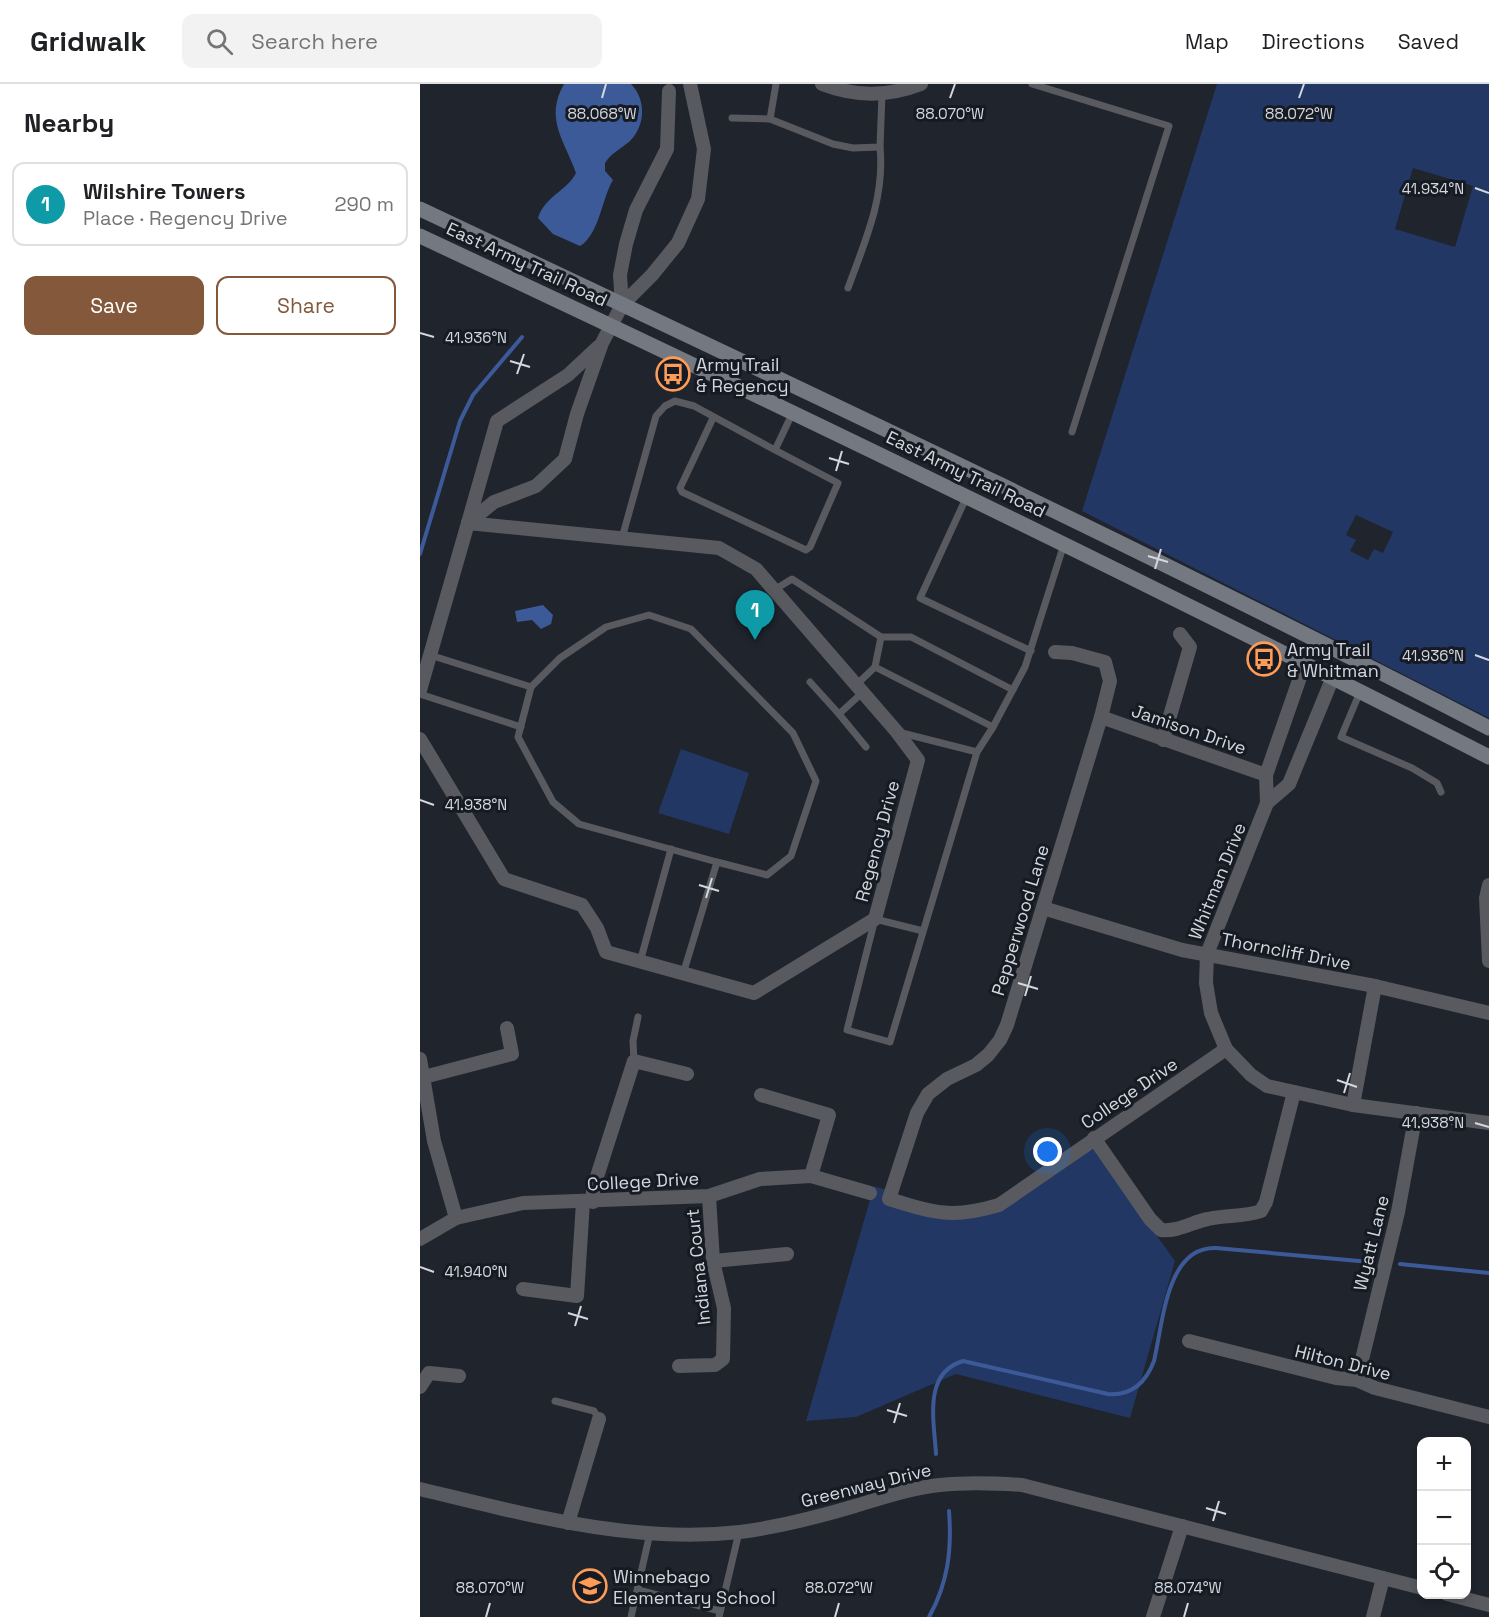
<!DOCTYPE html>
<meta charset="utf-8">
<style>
:root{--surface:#fff;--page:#f2f2f2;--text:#202124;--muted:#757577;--line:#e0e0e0;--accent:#84583b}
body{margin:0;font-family:"Space Grotesk",sans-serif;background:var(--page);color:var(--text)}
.controls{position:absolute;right:18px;bottom:18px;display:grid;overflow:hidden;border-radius:12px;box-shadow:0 3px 9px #0003}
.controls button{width:54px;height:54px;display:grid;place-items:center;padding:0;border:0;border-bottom:2px solid var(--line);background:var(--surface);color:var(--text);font:30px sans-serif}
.you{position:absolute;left:628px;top:1068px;width:21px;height:21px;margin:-15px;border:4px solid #fff;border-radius:50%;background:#1a73e8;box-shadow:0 0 0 9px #1a73e833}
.badge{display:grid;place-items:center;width:39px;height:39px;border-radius:50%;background:var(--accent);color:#fff;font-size:20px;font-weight:700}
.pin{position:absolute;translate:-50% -50px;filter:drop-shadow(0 2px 3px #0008)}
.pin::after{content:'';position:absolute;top:32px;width:21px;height:18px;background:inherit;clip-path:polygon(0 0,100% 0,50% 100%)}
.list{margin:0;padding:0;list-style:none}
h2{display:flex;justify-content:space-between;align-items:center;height:78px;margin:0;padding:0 24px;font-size:26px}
h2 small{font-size:20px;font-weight:400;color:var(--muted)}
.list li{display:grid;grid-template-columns:39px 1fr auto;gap:18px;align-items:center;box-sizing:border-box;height:84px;margin:0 12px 12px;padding:0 12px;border:2px solid var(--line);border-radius:12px}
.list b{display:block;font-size:22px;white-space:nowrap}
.list p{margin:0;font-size:20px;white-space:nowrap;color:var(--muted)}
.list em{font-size:20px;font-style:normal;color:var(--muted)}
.actions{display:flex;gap:12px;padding:18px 24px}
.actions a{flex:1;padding:14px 0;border:2px solid var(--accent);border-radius:12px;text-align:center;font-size:21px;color:var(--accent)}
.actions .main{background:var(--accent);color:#fff}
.icon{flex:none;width:33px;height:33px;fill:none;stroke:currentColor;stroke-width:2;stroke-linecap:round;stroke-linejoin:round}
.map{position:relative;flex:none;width:1069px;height:1533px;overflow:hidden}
header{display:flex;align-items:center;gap:36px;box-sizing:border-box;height:84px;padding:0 30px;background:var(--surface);border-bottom:2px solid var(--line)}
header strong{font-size:28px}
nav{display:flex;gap:33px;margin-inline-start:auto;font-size:21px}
.search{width:420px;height:54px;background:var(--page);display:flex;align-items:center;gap:15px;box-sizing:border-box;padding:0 21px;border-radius:12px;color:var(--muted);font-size:22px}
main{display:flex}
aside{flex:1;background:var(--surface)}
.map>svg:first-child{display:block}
</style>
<header>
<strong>Gridwalk</strong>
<div class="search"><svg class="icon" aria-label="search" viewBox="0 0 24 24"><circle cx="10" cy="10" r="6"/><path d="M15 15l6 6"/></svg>Search here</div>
<nav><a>Map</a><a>Directions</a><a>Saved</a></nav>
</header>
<main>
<aside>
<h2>Nearby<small></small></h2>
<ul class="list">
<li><span class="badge" style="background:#0f9aa8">1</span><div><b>Wilshire Towers</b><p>Place · Regency Drive</p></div><em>290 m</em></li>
</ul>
<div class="actions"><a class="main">Save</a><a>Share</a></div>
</aside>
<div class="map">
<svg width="1069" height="1533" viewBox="0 0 1069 1533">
<rect width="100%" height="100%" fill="#1f242d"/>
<g fill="#223764" fill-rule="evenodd">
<path d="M797,0h272v634l-407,-207zM993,84l60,18 -18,61 -60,-18zM936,431l37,17 -10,21 -9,-4 -6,11 -18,-9 6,-11 -10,-5z"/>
<path d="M261,665l68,24 -20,61 -71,-21z"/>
<path d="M666,1053l89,124 -45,157 -174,-44 -100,43 -50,4 68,-235 64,21 24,1 35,-5z"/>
</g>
<g fill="#3d5a98">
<path d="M144,0h67c15,15 15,41 -1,57 -8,7 -19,12 -25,22v8l8,9c-11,18 -14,55 -33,66l-27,-12 -15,-16c7,-22 29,-27 38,-45 -11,-32 -32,-54 -12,-89z"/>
<path d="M123,521l10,10 -2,9 -10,5 -9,-9 -15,2 -2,-11z"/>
</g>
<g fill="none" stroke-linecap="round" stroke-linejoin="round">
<g stroke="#3d5a98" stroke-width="4">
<path d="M0,470l40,-133 13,-26 49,-58"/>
<path d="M980,1180l89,9"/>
<path d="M516,1370c-2,-34 -13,-81 27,-93l145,33c24,2 38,-12 46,-33 9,-37 12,-115 62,-113l154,14"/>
<path d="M509,1533c19,-34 23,-67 20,-106"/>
</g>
<g stroke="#585a5f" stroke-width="7">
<path d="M612,0l137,42 -97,306"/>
<path d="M312,34l38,1 63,25 20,4 27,-1 2,-53"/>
<path d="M350,35l6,-35"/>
<path d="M428,204c17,-47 37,-90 32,-141"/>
<path d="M293,334l-33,70 2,4 124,58 4,-3 28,-64 -63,-33"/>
<path d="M547,412l-47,102 111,53"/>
<path d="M202,454l34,-122 9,-10 10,-5 19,5 81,44 18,-38"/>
<path d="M354,506l18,-11 89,58"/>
<path d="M10,571l101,32 29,-29 46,-31 43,-12 42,14 102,104 23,48 -25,75 -24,19 -50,-13 -34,112"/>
<path d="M455,583l6,-30h30l102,53"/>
<path d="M390,598l29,32"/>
<path d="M435,602l20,-19 118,60 32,-60 39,-123"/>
<path d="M111,603l-13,50 35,65 26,22 138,38"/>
<path d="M940,608l-19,45 71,31 25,15 4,9"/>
<path d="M442,609l-23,21 27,33"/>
<path d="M0,610l101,33"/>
<path d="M478,648l79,20"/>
<path d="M503,847l-48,-12 -28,111 43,12 87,-290 16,-25"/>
<path d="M220,878l31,-113"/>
<path d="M214,977l-1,-20 5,-24"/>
<path d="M135,1317l39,10 5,8"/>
<path d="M218,1506l82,21"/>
<path d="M211,1533l19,-84"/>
<path d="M299,1533l20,-85"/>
</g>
<g stroke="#585a5f" stroke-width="14">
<path d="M402,0c34,13 65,13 99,0"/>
<path d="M202,221l-2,-30 6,-31 10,-34 31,-61 2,-58"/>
<path d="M48,439l26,-21 42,-16 29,-27 12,-45 25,-71 20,-38 30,-30 26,-32 20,-44 6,-50 -14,-65"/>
<path d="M48,439l29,-102 71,-46 30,-28"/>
<path d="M635,568l17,1 33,9 5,19 -9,36 -94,308 -7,15 -12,15 -12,10 -29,14 -19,15 -11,19 -28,86c45,14 63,20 110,6l227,-156"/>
<path d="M885,579l-39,112 1,28 -60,151 -1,29 5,30 15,36 25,26 16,11 86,19 136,18"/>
<path d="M0,606l48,-167 251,25 37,21 141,163 21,28 -43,159 -121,74 -148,-41 -9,-24 -15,-23 -78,-26 -84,-140"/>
<path d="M681,633l165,58"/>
<path d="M743,656l27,-93 -10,-13"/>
<path d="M847,719l22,-19 44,-107"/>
<path d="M1069,801l-3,13 3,63"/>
<path d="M623,824l139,42 193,36 114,27"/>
<path d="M0,975l14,82 22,77"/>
<path d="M4,993l88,-23 -5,-26"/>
<path d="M341,1011l68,20 -18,61"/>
<path d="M933,1021l22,-119"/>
<path d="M674,1054l56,81 11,11c17,2 31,-8 47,-11 18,-4 36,-2 53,-8l5,-9 28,-110"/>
<path d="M173,1118v-13l41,-128 53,13"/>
<path d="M0,1155l36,-21 67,-15 186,-7 51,-17 51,-3 59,17"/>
<path d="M293,1177l74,-7"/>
<path d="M103,1205l54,7 6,-94"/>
<path d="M769,1257l147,37 21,2 18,8 114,29"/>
<path d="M259,1282l36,-1 8,-6 1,-51 -11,-47 -4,-65"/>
<path d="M937,1296l41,-168 18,-99"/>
<path d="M0,1303l9,-14 30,3"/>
<path d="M0,1405c105,25 211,55 320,43 39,-5 78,-15 115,-26 27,-8 56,-18 85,-21 27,-3 54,-2 82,0l400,103"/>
<path d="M148,1439l31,-104"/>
<path d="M1027,1510l42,11"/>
<path d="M733,1533l29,-91"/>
<path d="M953,1533l10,-39"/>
</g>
<g stroke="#747880" stroke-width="15">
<path d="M0,125c358,169 717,337 1069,519"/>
<path d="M0,152c359,168 716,341 1069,521"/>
</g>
</g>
<path fill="none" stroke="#d4d7de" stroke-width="2" d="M182,14l4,-14M530,14l5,-14M879,14l5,-14M1055,104l14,5M0,249l14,4M90,277l20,6M97,290l7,-20M409,374l20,6M416,387l6,-20M728,472l20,6M735,485l6,-20M1055,571l14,5M0,716l14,5M279,801l20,6M286,814l6,-20M598,899l20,6M605,912l6,-20M917,996l20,7M924,1009l6,-20M1055,1039l14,4M0,1183l14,5M148,1229l20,6M155,1242l6,-20M467,1326l20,6M474,1339l6,-20M786,1424l20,6M793,1437l6,-20M66,1533l4,-14M415,1533l4,-14M764,1533l4,-14"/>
<defs>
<symbol id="bus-ring" viewBox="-11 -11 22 22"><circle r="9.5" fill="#161b23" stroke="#fe9c57" stroke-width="1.5"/><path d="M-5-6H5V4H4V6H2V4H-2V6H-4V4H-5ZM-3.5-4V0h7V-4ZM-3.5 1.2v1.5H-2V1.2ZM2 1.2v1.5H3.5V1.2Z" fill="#fe9c57"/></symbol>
<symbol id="school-ring" viewBox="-11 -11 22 22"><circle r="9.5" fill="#161b23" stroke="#fe9c57" stroke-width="1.5"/><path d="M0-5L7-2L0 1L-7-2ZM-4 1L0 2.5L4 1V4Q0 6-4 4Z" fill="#fe9c57"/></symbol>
</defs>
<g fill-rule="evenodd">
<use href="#bus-ring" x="234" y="271" width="38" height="38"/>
<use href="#bus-ring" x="825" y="556" width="38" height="38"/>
<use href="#school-ring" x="151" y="1483" width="38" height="38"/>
</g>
<g text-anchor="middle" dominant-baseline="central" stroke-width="6" stroke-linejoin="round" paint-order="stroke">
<g font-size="18" fill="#d4d7de" stroke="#161b23">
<text transform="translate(107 180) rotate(25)">East Army Trail Road</text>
<text transform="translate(546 390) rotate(26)">East Army Trail Road</text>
<text transform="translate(769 645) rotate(19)">Jamison Drive</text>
<text transform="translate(457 757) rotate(-75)">Regency Drive</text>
<text transform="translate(797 797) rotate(-68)">Whitman Drive</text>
<text transform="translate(600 836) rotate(-73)">Pepperwood Lane</text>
<text transform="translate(866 867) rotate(11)">Thorncliff Drive</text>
<text transform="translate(709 1009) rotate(-34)">College Drive</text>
<text transform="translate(223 1097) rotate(-3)">College Drive</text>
<text transform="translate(951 1159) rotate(-76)">Wyatt Lane</text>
<text transform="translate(278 1183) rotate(-96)">Indiana Court</text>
<text transform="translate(923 1278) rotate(14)">Hilton Drive</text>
<text transform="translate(446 1401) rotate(-14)">Greenway Drive</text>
</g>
<g font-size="18" fill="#d4d7de" stroke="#161b23" text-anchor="start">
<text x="276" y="280">Army Trail<tspan x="276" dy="21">&amp; Regency</tspan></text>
<text x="867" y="565">Army Trail<tspan x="867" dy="21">&amp; Whitman</tspan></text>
<text x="193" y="1492">Winnebago<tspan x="193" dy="21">Elementary School</tspan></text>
</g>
</g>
<g font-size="15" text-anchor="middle" fill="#d4d7de" stroke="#161b23" stroke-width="6" stroke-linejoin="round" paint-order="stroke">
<text x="182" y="35">88.068°W</text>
<text x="530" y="35">88.070°W</text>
<text x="879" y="35">88.072°W</text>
<text x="1013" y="110">41.934°N</text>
<text x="56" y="259">41.936°N</text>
<text x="1013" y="577">41.936°N</text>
<text x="56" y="726">41.938°N</text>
<text x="1013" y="1044">41.938°N</text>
<text x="56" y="1193">41.940°N</text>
<text x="70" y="1509">88.070°W</text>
<text x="419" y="1509">88.072°W</text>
<text x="768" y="1509">88.074°W</text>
</g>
</svg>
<div class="controls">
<button>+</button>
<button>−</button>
<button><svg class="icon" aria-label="locate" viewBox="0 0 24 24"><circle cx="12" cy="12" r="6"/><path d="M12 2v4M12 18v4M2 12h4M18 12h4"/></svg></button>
</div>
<div class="you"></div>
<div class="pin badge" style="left:335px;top:556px;background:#0f9aa8">1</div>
</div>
</main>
